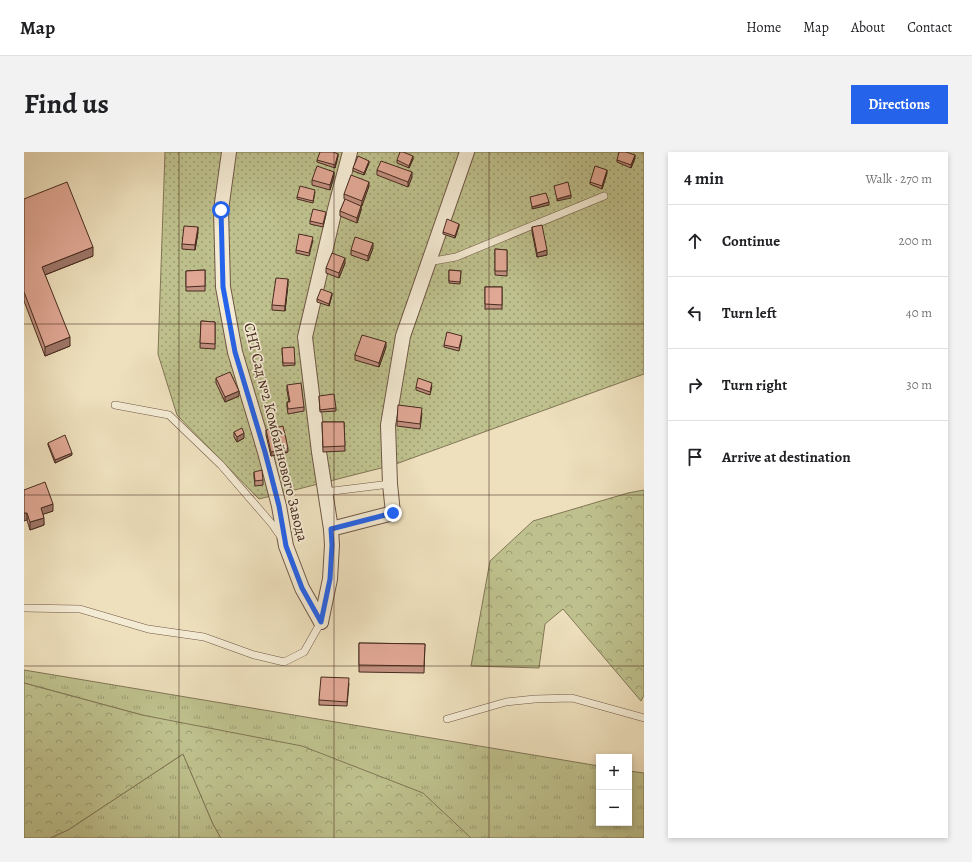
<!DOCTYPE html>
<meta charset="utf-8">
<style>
:root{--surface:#fff;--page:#f2f2f2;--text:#202124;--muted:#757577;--line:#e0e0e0;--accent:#2563eb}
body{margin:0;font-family:Alegreya,serif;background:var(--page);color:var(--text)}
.controls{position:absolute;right:12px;bottom:12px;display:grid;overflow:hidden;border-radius:0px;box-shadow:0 2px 6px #0003}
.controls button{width:36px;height:36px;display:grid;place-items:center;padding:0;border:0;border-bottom:1px solid var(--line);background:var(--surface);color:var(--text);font:20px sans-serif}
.stop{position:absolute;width:12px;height:12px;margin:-9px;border:3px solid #2563eb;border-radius:50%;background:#fff}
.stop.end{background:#2563eb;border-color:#fff;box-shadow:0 1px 4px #0008}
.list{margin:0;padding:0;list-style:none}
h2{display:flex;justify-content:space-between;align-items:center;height:52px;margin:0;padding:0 16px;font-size:17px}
h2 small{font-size:13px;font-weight:400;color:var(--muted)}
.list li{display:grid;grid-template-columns:26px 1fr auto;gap:12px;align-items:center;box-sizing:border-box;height:72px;padding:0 16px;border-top:1px solid var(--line)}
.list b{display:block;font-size:15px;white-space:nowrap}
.list em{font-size:13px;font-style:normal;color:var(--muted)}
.icon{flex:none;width:22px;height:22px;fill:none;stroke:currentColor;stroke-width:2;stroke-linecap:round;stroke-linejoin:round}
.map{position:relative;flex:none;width:620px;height:686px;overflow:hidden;border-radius:0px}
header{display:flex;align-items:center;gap:24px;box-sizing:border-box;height:56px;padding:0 20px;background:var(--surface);border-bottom:1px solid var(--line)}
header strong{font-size:19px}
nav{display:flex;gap:22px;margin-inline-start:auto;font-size:14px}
.intro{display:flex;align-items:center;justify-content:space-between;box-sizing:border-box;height:96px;padding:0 24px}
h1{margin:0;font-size:28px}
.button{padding:10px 18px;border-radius:0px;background:var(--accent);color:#fff;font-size:14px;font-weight:700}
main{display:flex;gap:24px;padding:0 24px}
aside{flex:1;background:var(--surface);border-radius:0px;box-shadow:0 2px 6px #0003}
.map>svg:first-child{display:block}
</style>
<header>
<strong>Map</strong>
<nav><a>Home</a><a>Map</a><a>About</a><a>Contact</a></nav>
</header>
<div class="intro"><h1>Find us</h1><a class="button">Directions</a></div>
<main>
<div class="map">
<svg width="620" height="686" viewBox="0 0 620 686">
<defs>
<pattern id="grass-tufts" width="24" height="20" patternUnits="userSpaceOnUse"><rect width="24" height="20" fill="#bec18d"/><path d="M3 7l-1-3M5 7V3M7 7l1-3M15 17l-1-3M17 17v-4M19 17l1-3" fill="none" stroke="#9c9d73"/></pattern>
<pattern id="forest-crowns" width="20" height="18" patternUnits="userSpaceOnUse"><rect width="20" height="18" fill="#bec18d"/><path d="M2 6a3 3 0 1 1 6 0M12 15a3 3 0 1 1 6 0" fill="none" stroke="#9c9d73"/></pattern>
<pattern id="garden-dots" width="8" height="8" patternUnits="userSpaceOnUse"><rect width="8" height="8" fill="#bec18d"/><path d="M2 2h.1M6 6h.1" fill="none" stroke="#9c9d73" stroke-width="1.8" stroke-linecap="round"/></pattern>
</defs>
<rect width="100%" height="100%" fill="#eee0bd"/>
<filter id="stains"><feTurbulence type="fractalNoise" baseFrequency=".005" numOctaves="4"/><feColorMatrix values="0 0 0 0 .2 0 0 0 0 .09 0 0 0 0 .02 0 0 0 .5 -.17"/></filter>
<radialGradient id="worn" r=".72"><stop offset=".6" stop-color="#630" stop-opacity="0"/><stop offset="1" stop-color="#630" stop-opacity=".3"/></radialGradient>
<g fill="url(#grass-tufts)" stroke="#827656">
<path d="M0,518l575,96v57h30v-52l15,2v65h-173l-329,-123 -118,-32z"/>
<path d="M159,602l30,70 8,14h-171l18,-8z"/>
</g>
<g fill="url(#forest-crowns)" stroke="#827656">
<path d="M620,338v205l-3,6 -78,-92 -18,15 -6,44 -68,-2 19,-105 43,-40 95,-28z"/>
<path d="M0,531l118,32 160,31 121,47 48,45h-250l-8,-14 -30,-70 -115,76 -18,8h-26z"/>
</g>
<path fill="url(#garden-dots)" stroke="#827656" d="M141,0h479v222l-251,91 -134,34 -82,-84 -19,-61z"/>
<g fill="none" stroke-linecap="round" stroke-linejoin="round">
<defs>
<g id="service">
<path d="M404,110l28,-5 148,-61"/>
<path d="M91,253l54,10 52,50 51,59 9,13"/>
<path d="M301,340l65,-8"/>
<path d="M0,456l56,1 68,20 56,8 50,18 30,7 20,-10 17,-30"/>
<path d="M423,567l59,-17 29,-3 37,-1 72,20"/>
</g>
<g id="minor">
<path d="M205,0l-8,58 2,77 12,65 30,100 14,54 7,40 16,42 19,34"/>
<path d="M307,377l-12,-77 -14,-115 30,-128 15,-57"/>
<path d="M297,470l9,-43 2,-34 -1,-16 62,-16 -3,-29 -2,-59 15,-89 64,-184"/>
</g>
</defs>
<use href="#service" stroke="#705846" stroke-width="8"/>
<use href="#minor" stroke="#705846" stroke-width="16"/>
<use href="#service" stroke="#f4ebd4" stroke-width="7"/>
<use href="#minor" stroke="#f4ebd4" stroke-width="14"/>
</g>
<g fill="#c29080" stroke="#462a1e">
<path d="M314,4l-3,12 -18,-6v-2z"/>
<path d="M611,6l-4,10 -14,-6v-2z"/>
<path d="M389,7l-4,9 -12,-5v-3z"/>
<path d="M345,11l-5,12 -11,-4v-3z"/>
<path d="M353,18l35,7 -4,10 -31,-12z"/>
<path d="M583,21l-5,16 -12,-5v-2z"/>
<path d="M310,24l-4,14 -18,-5v-5z"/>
<path d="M345,34l-8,20v4l-4,13 -17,-7v-5l5,-11 -1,-1v-5z"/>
<path d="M291,40l-2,11 -16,-4v-2z"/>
<path d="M0,47l69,57 -48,19 25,71 -25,10 -21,-55z"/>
<path d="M302,62l-3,13 -13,-3v-3z"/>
<path d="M435,74l-4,12 -12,-4v-2z"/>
<path d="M508,75l15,28 -10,2 -5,-25z"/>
<path d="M174,80l-3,18 -13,-1v-5z"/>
<path d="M289,88l-4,16 -13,-3v-3z"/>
<path d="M349,96l-5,13 -17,-6v-5z"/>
<path d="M471,97l12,1v26l-12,-1z"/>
<path d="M321,111l-6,15 -13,-5v-5z"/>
<path d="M181,118v21h-19v-20z"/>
<path d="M425,118l12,1 -1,13 -11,-1z"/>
<path d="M264,132l-3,27 -13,-1v-5z"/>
<rect x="461" y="135" width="17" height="22"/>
<path d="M308,143l-3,11 -12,-4v-3z"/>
<path d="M177,169l14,1v27l-15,-1z"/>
<path d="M438,186l-3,13 -15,-4v-2z"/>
<path d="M362,195l-7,20 -24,-7v-5z"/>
<path d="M258,196l13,15v2l-12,1z"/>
<path d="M192,226l23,18 -14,6 -9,-19z"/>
<path d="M263,233l17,22v4l-16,3 -1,-7v-5h2l-2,-12z"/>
<path d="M408,234l-2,9 -14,-5v-3z"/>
<path d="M295,244l17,12v3l-16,1z"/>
<path d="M398,261l-2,16 -23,-3v-5z"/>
<path d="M298,270h22l1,29 -22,1z"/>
<path d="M242,278l22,22 -17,4 -5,-21z"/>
<path d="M210,280l10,6 -7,4 -3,-5z"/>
<path d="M24,291l24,12 -17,8 -7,-18z"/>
<path d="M230,320l9,8v5l-8,1 -1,-10z"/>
<path d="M0,338l29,21 -10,3 1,11 -14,5 -3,-10z"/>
<path d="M335,491l66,1 -1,29 -65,-1z"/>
<path d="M325,531l-2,23 -28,-1v-5z"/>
</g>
<g fill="#9e7668" stroke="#462a1e">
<path d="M314,2v2l-3,12v-3z"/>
<path d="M611,3v3l-4,10v-3z"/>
<path d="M389,4v3l-4,9v-2z"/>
<path d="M345,9v2l-5,12v-2z"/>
<path d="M583,18v3l-5,16v-3z"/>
<path d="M310,20v4l-4,14v-5z"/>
<path d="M388,20v5l-4,10v-5z"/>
<path d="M345,30v4l-7,20v-5z"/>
<path d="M547,43v3l-14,3v-2z"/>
<path d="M525,50v3l-17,4v-2z"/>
<path d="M337,54v4l-4,13v-5z"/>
<path d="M435,72v2l-4,12v-2z"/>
<path d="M174,75v5l-3,18v-5z"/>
<path d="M349,91v5l-5,13v-5z"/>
<path d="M69,95v9l-51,20v-9z"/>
<path d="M523,98v5l-10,2v-4z"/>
<path d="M321,106v5l-6,15v-5z"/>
<path d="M264,127v5l-3,27v-5z"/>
<path d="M308,141v2l-3,11v-2z"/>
<path d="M46,185v9l-25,10v-9z"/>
<path d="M362,190v5l-7,20v-4z"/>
<path d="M215,239v5l-14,6v-5z"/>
<path d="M220,281v5l-7,4v-5z"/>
<path d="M264,296v4l-17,4v-4z"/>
<path d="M48,301v2l-17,8v-3z"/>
<path d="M29,352v7l-12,4v-7z"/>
<path d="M0,361h3v7l-3,1z"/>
<path d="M20,366v7l-14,5v-8z"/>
</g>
<g fill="#e1a895" stroke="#462a1e">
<path d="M296,0h13l5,2 -3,11 -18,-5z"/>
<path d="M376,0h3l10,4 -4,10 -12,-6z"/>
<path d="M595,0h7l9,3 -4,10 -14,-5z"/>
<path d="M334,4l11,5 -5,12 -11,-5z"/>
<path d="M357,9l31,11 -4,10 -31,-12z"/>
<path d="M293,14l17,6 -4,13 -18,-5z"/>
<path d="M571,14l12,4 -5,16 -12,-4z"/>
<path d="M327,23l18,7 -7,19 -18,-7z"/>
<path d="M43,30l26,65 -51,20 28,70 -25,10 -21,-55v-93z"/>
<path d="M544,30l3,13 -14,4 -3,-13z"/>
<path d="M276,34l15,4 -2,11 -16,-4z"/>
<path d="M522,41l3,9 -17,5 -2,-10z"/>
<path d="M321,47l16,7 -4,12 -17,-7z"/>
<path d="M289,57l13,3 -3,12 -13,-3z"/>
<path d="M423,67l12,5 -4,12 -12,-4z"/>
<path d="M518,73l5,25 -10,3 -5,-26z"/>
<path d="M160,74l14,1 -3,18 -13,-1z"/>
<path d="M275,82l14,3 -4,16 -13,-3z"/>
<path d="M331,85l18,6 -5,13 -17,-6z"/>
<path d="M471,97l12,1v21h-12z"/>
<path d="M308,101l13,5 -6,15 -13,-5z"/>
<path d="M181,118v16l-19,1v-16z"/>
<path d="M425,118l12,1 -1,11 -11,-1z"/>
<path d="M252,126l12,1 -3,27 -13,-1z"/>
<path d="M461,135h17v18l-17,-1z"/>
<path d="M297,137l11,4 -3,11 -12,-5z"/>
<path d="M177,169l14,1v22l-15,-1z"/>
<path d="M423,180l15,4 -3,12 -15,-3z"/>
<path d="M338,183l24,7 -7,21 -24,-8z"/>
<path d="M270,195l1,16h-12l-1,-15z"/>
<path d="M206,220l9,19 -14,6 -9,-19z"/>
<path d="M394,226l14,5 -2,9 -14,-5z"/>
<path d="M277,231l3,24 -16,2 -1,-7h3l-3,-17z"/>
<path d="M310,242l2,14 -16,2 -1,-14z"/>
<path d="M374,253l24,3 -2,16 -23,-3z"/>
<path d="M298,270h22l1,24 -22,1z"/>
<path d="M259,274l5,22 -17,4 -5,-22z"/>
<path d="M218,276l2,5 -7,4 -3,-5z"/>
<path d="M41,283l7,18 -17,7 -7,-17z"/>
<path d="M238,318l1,10 -8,1 -1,-9z"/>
<path d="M21,330l8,22 -12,4 3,10 -14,4 -3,-9h-3v-23z"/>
<path d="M335,491l66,1 -1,22 -65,-1z"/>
<path d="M297,525l28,1 -2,24 -28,-2z"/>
</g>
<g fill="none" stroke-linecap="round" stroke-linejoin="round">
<path stroke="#2563eb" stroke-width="5" d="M197,58l2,77 12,65 30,100 14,54 7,40 16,42 19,34 9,-43 2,-34 -1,-16 62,-16"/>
</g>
<path fill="none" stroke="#462a1e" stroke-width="1" stroke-opacity="0.55" d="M155,0v686M310,0v686M465,0v686M0,172h620M0,343h620M0,514h620"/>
<g text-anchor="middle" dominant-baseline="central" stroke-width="3.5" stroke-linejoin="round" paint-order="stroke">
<g font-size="15" fill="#462a1e" stroke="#f4ebd4">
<text transform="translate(252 280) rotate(76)">СНТ Сад №2 Комбайнового Завода</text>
</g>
</g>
<rect width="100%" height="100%" filter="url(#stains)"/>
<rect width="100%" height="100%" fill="url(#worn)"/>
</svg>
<div class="controls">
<button>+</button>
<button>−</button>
</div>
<div class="stop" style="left:197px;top:58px"></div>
<div class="stop end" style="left:369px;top:361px"></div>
</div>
<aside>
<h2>4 min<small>Walk · 270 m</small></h2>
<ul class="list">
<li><svg class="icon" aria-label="ahead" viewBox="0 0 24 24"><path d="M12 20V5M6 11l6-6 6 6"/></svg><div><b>Continue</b></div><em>200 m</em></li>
<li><svg class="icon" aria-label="left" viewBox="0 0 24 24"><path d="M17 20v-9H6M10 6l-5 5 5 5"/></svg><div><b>Turn left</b></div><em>40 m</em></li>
<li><svg class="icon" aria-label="right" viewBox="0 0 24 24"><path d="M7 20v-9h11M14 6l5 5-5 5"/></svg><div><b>Turn right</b></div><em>30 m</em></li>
<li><svg class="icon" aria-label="arrive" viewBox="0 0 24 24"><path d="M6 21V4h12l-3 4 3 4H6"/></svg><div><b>Arrive at destination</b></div></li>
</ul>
</aside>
</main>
